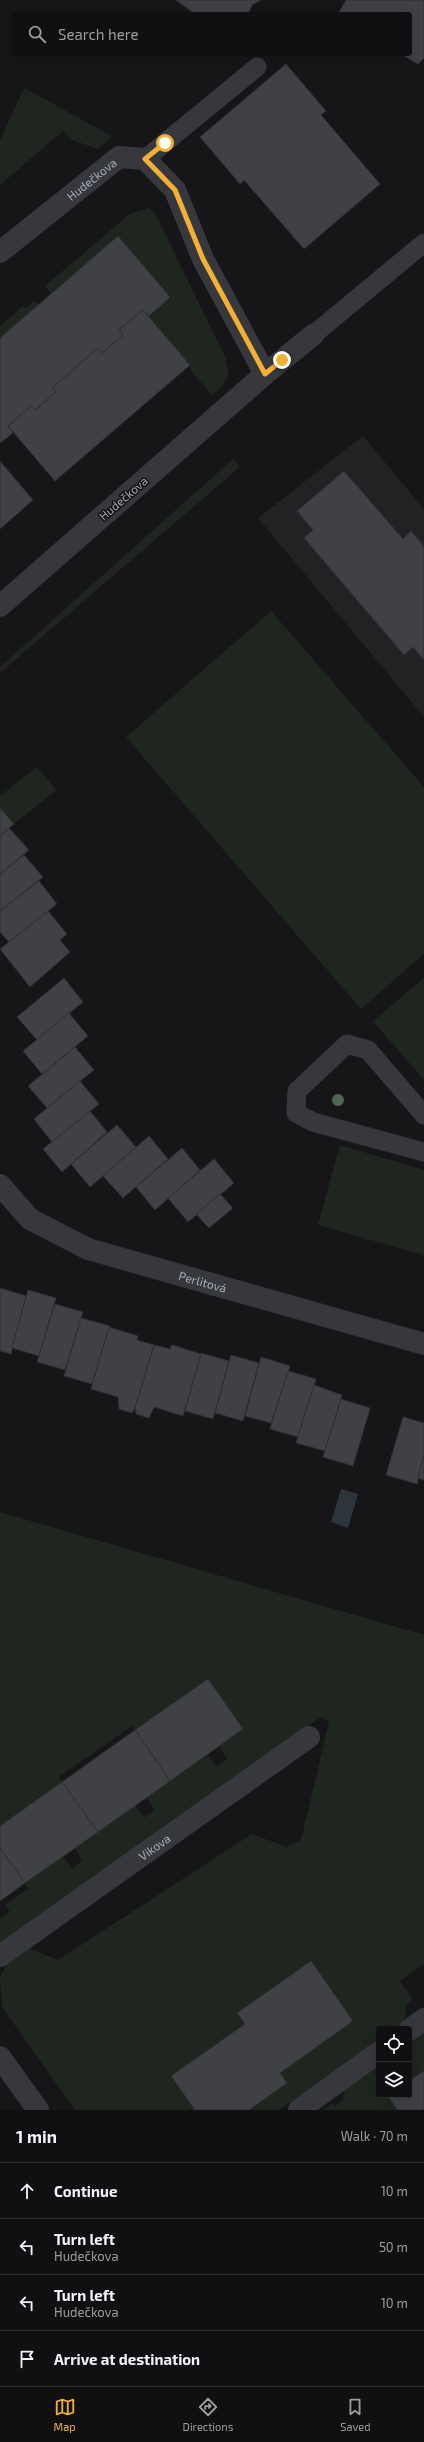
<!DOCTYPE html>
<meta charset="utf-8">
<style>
:root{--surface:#101012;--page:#19191b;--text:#f1f3f6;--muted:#9c9d9f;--line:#303032;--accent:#f2b134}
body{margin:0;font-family:"Exo 2",sans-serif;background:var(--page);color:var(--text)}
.controls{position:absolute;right:12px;bottom:12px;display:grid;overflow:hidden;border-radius:4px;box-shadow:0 4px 16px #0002}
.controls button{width:36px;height:36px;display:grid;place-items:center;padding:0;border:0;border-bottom:1px solid var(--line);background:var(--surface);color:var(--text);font:20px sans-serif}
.stop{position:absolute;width:12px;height:12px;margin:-9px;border:3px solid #f2b134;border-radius:50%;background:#fff}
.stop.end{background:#f2b134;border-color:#fff;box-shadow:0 1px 4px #0008}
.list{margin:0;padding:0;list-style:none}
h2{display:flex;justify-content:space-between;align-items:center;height:52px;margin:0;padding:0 16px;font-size:17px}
h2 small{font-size:13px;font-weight:400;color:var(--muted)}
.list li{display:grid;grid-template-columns:26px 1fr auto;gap:12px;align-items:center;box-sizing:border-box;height:56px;padding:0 16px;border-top:1px solid var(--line)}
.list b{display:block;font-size:15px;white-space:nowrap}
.list p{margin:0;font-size:13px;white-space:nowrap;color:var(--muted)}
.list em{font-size:13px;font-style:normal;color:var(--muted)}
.icon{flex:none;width:22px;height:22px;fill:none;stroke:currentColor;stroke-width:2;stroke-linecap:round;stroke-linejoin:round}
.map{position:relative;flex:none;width:424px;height:2110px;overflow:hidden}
.search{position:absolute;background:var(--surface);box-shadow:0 4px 16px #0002;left:12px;right:12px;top:12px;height:44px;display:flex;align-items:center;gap:10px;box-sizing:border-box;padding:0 14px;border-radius:4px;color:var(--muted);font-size:15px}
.sheet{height:276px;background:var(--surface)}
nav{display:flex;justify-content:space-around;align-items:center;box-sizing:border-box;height:56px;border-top:1px solid var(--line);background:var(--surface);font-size:11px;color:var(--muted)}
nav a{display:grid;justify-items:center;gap:2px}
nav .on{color:var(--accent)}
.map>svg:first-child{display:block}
</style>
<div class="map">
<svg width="424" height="2110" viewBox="0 0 424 2110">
<rect width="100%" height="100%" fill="#161618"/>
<path fill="#222225" d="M363,436l61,73v208l-166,-199z"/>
<g fill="#1e261f">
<path d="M24,88l88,48 -14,13 -26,-9 -9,-9 -63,54v-45z"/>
<path d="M149,208l7,7 69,142 4,17 -6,11 -11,10 -21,-24 -1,-6 -41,-49 21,-19 -52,-60 -67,56 -6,-7 86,-73z"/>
<path d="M34,301l5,4 -39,33v-12l23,-20 3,2z"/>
<path d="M233,459l7,8 -240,206v-6z"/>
<path d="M271,611l153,176v167l-63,55 -235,-272z"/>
<path d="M37,767l19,23 -42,34 -14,-16v-12z"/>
<path d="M424,978v102l-51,-59z"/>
<path d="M340,1145l84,25v85l-106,-30z"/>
<path d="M0,1512l424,123v329l-24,17 13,18 -7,6 -1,16 -11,8h-15v11l-100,70h-30l38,-27 -7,-10 73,-52 -42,-60 -74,52 8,11 -74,52 24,34h-120l-73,-103 -2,-30 9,-17 17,-13 32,13 194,-126 35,13 14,-7 28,-118 -8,-5 -321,227v-25l10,-7 -5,-7 23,-16 -3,-6 38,-27 9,13 10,-8 -7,-13 60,-43 9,13 10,-8 -7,-13 61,-42 9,12 10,-8 -8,-13 24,-17 -108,1 -3,-4 -73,51 3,5 -62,44z"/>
<path d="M424,2030v41l-15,10v-41z"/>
<path d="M379,2061v34h11l-2,2 9,13h-74l10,-7 2,3 8,-6 1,-14z"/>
</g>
<path fill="#2c353c" d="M341,1489l17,5 -10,34 -17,-6z"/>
<g fill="#404145" stroke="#303034">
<path d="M176,0h85l-9,5 -4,9h-53z"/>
<path d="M346,0h78v58l-6,6 -17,-10h9v-40h-72z"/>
<path d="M286,64l40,47 -5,4 59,69 -76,65 -60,-69 -4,4 -40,-47z"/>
<path d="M118,236l52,61 -21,19 -6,-6 -24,20 4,5 -21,18 -4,-5 -46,40 4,4 -21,18 -4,-4 -23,20 5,7 -13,10v-105z"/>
<path d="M143,310l47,55 -135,116 -47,-55 23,-20 4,4 21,-18 -4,-4 46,-40 4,5 21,-18 -4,-5z"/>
<path d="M0,461l33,39 -33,29z"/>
<path d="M344,471l59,68 8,-8 13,15v114l-11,-13 -9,8 -100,-117 9,-8 -16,-19z"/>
<path d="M0,808l14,16 -14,12z"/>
<path d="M9,828l20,22 -29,24v-38z"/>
<path d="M24,855l19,22 -43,34v-37z"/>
<path d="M39,881l18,23 -48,38 -9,-10v-21z"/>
<path d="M48,911l19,23 -7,6 10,12 -40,35 -30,-38z"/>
<path d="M64,978l19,24 -46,38 -20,-23z"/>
<path d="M69,1013l19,23 -46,38 -19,-23z"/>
<path d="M75,1047l19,23 -47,38 -19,-22z"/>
<path d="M80,1081l19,23 -47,38 -18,-23z"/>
<path d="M90,1111l17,21 -45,40 -19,-23z"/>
<path d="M117,1125l19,22 -46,40 -19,-23z"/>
<path d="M149,1136l19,23 -45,39 -20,-22z"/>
<path d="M182,1148l18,22 -45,40 -19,-23z"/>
<path d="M214,1159l20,24 -46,39 -20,-24z"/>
<path d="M220,1194l13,14 -24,20 -13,-14z"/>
<path d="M0,1288l26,8 -15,58 -11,-3z"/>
<path d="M28,1290l28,8 -17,58 -27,-8z"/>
<path d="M55,1304l28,8 -18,58 -28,-8z"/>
<path d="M81,1318l29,8 -18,58 -28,-8z"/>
<path d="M109,1327l29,9 -1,4 17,5 -19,63 -3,5 -13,-4 -1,-12 -27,-8z"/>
<path d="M154,1345l16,4 2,-4 29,9 -18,62 -29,-9 -5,11 -13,-4 -1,-6z"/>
<path d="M201,1353l28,8 -16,58 -28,-8z"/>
<path d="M231,1355l28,8 -16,58 -28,-8z"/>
<path d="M261,1357l29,9 -19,57 -26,-7z"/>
<path d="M288,1371l28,8 -18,58 -28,-8z"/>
<path d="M314,1385l28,10 -17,56 -29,-8z"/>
<path d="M341,1399l29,9 -17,58 -30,-9z"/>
<path d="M403,1417l21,6v32l-7,29 -31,-9z"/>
<path d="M424,1455v25l-6,-2z"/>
<path d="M208,1679l35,50 -73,52 -35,-51z"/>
<path d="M135,1730l35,51 -72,51 -36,-50z"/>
<path d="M62,1782l36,50 -73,51 -25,-35v-22z"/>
<path d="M0,1848l25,35 -25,18z"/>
<path d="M311,1961l42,60 -73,52 7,10 -38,27h-54l-24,-34 74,-52 -8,-11z"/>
<path d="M424,2071v39h-27l-9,-14 21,-1v-14z"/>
</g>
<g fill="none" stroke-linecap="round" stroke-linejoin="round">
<g stroke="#37383d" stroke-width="19">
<path d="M145,159l112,-92"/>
<path d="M313,335l111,-92"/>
<path d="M424,1115l-56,-65 -21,-6 -50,47 -1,22 17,9 111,30"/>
</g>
<g stroke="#37383d" stroke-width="22">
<path id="s1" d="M0,252l119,-95 26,2 30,31 28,69 62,115 -265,232"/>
<path d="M265,374l48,-39"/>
<path id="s2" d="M0,1185l30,34 58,30 336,95"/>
<path id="s3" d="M0,1956l309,-219"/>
<path d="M409,2030l15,-11"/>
<path d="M0,2057l38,53"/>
<path d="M299,2110l80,-58"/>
</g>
</g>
<circle fill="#506452" cx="338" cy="1100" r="6"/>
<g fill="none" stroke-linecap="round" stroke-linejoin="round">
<path stroke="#f2b134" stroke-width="5" d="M165,143l-20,16 30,31 28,69 62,115 17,-14"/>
</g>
<g text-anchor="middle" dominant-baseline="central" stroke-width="3" stroke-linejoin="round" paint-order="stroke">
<g font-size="12" fill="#a8adb8" stroke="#111113">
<text stroke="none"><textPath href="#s1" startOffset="117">Hudečkova</textPath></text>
<text transform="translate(123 498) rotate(-41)">Hudečkova</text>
<text stroke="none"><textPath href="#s2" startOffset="230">Perlitová</textPath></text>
<text stroke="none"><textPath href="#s3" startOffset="189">Vikova</textPath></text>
</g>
</g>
</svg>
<div class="controls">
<button><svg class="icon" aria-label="locate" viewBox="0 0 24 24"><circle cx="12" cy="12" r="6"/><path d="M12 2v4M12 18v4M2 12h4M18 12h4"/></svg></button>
<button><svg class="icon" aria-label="layers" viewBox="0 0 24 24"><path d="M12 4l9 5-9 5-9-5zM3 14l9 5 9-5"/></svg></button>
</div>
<div class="stop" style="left:165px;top:143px"></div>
<div class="stop end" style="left:282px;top:360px"></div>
<div class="search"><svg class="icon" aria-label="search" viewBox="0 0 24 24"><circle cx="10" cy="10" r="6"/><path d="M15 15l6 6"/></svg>Search here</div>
</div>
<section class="sheet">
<h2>1 min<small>Walk · 70 m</small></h2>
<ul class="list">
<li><svg class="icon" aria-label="ahead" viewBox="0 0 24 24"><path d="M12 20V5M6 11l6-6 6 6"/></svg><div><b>Continue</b></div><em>10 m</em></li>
<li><svg class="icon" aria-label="left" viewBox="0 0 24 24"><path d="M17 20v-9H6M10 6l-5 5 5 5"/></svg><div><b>Turn left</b><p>Hudečkova</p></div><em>50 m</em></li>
<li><svg class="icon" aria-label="left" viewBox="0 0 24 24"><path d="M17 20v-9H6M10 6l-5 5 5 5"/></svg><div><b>Turn left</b><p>Hudečkova</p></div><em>10 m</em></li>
<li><svg class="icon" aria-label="arrive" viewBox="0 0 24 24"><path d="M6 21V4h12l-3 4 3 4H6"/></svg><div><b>Arrive at destination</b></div></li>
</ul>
</section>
<nav>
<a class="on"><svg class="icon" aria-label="map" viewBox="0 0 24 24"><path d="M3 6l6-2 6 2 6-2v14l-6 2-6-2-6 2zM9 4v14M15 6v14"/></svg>Map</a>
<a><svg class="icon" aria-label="directions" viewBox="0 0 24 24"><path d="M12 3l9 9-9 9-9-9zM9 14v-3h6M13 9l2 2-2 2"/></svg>Directions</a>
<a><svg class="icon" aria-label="saved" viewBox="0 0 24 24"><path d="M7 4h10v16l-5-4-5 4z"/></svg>Saved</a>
</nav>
